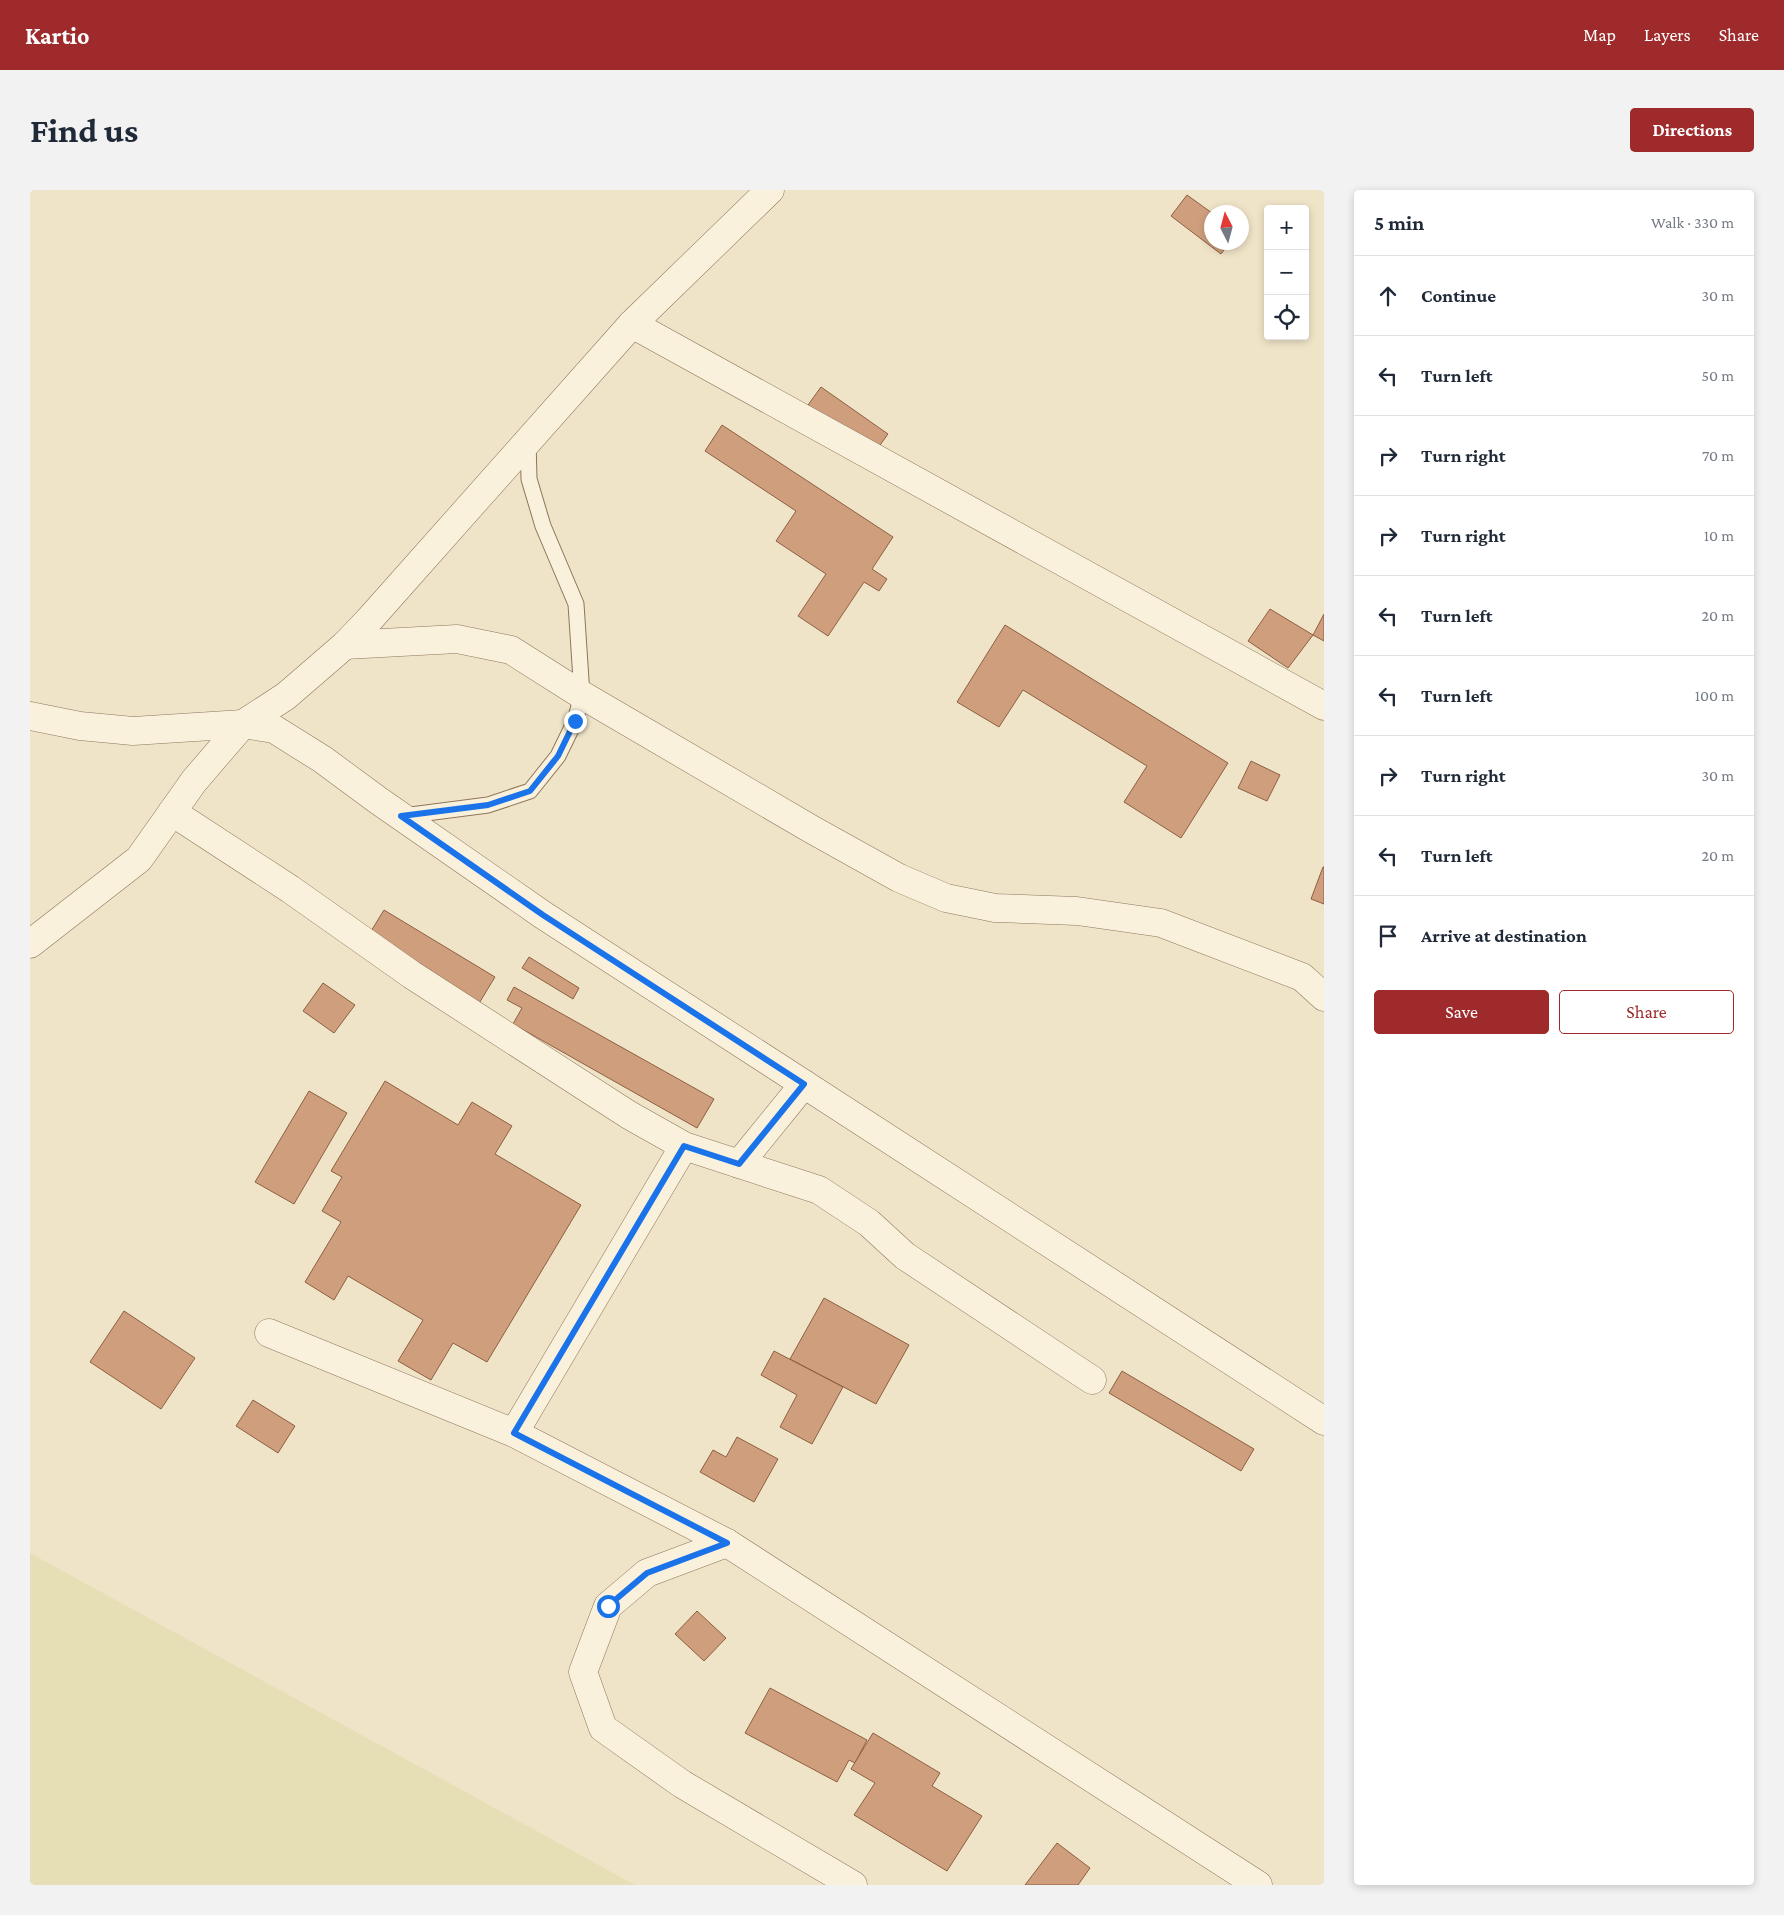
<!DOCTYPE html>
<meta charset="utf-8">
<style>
:root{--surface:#fff;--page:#f2f2f3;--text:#1f2937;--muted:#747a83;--line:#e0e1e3;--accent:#9e2a2b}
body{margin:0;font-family:"Crimson Pro",serif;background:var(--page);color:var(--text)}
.controls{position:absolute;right:15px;top:15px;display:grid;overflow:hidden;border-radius:5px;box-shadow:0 2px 8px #0003}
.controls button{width:45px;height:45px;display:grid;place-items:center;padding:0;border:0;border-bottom:1px solid var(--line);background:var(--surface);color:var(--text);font:25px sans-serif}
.compass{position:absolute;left:1174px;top:15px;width:45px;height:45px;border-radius:50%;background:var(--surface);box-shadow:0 2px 8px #0003;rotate:354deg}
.stop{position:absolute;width:15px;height:15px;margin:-11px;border:4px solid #1a73e8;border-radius:50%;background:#fff}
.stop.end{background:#1a73e8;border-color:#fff;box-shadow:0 1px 5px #0008}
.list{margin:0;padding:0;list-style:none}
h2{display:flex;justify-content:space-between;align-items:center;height:65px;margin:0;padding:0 20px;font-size:21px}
h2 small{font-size:16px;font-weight:400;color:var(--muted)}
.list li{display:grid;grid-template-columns:32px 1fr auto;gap:15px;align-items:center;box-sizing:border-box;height:80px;padding:0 20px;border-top:1px solid var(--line)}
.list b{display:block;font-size:19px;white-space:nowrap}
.list em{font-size:16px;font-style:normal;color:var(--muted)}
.actions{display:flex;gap:10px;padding:15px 20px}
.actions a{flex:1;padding:11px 0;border:1px solid var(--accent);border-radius:5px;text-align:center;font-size:18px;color:var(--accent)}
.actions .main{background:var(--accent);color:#fff}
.icon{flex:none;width:28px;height:28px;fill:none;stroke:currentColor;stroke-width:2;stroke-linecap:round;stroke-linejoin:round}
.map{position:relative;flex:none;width:1294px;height:1695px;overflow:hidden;border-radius:5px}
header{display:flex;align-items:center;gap:30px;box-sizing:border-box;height:70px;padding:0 25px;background:var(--accent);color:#fff}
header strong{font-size:24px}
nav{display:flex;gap:28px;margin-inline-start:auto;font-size:18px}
.intro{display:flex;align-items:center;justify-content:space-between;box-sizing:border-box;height:120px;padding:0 30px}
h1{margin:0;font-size:35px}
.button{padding:12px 22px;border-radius:5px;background:var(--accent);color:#fff;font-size:18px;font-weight:700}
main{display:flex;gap:30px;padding:0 30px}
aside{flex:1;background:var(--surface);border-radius:5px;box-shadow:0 2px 8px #0003}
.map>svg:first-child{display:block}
</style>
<header>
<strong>Kartio</strong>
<nav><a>Map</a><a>Layers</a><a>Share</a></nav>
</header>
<div class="intro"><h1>Find us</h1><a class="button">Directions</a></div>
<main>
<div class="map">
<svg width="1294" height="1695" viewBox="0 0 1294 1695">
<rect width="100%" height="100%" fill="#f0e4c8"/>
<path fill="#e6deb5" d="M0,1363l605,332h-605z"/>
<g fill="#cf9f7d" stroke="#8d5f41">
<path d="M1157,5l25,18v29h18l-9,12 -50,-38z"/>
<path d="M791,197l67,47 -13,18 -67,-47z"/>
<path d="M692,235l171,112 -21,32 15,10 -8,12 -15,-9 -36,54 -30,-20 28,-42 -50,-33 20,-30 -91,-60z"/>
<path d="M1240,419l43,26 -25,33 -40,-27z"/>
<path d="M1294,424v27l-11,-6z"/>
<path d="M975,435l223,138 -47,75 -57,-36 23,-36 -124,-76 -24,37 -42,-25z"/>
<path d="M1221,571l29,14 -13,26 -29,-13z"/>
<path d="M1293,677h1v37l-13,-5z"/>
<path d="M354,720l111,67 -17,28 -110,-69z"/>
<path d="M499,767l50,31 -6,11 -51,-31z"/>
<path d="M293,793l32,22 -21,28 -31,-22z"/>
<path d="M484,797l200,112 -17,29 -184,-104 9,-16 -15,-8z"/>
<path d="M355,891l73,44 14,-23 40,24 -17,28 86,51 -94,157 -34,-19 -22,37 -33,-19 25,-41 -75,-44 -14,24 -29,-18 36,-60 -19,-11 20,-34 -11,-6z"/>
<path d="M279,901l38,22 -53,91 -39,-22z"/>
<path d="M794,1108l85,47 -33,59 -86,-45z"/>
<path d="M94,1121l71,47 -34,51 -71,-47z"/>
<path d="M744,1161l69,36 -31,57 -32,-17 17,-32 -36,-20z"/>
<path d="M1092,1181l132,78 -13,22 -132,-78z"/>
<path d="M223,1210l42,26 -17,27 -42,-27z"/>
<path d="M707,1247l41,22 -24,43 -54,-30 13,-22 13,7z"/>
<path d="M667,1421l29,27 -22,23 -29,-27z"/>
<path d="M740,1498l97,52 -12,23 -6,-3 -12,22 -92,-49z"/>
<path d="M843,1543l67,40 -8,13 50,30 -35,55 -93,-56 21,-32 -24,-14z"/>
<path d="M1027,1653l33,25 -12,17h-53z"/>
</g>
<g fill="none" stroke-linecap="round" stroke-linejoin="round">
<defs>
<path id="service" d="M373,626l85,-11 42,-14 28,-35 17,-35 7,-26 -6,-91 -33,-78 -14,-47 -1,-39"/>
<g id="minor">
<path d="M602,134l692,382"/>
<path d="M315,455l112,-6 54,11 71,45 229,134 88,49 47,20 49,10 82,3 84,12 141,54 22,20"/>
<path d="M0,526l50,10 53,5 110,-7 31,5 48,30 57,42 164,114 781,506"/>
<path d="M142,622l118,77 122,86 217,140 55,31 135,44 50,33 36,33 187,124"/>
<path d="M0,754l109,-85 55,-78 49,-57 43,-28 59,-51 24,-25 263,-296 138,-134"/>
<path d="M709,974l65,-80"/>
<path d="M239,1143l245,100 213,110 531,342"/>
<path d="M484,1243l170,-287"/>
<path d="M697,1353l-80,30 -39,33 -25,66 20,56 79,56 171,101"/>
</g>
</defs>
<use href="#service" stroke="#8d765c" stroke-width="17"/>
<use href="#minor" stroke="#8d765c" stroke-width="29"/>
<use href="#service" stroke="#faf1dc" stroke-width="15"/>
<use href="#minor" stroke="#faf1dc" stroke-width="28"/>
</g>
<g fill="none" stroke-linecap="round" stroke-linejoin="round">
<path stroke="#1a73e8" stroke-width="6" d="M545,531l-17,35 -28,35 -42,14 -87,11 142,99 261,169 -65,80 -55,-18 -170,287 213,110 -80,30 -39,33"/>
</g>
</svg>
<div class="controls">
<button>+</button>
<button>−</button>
<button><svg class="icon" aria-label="locate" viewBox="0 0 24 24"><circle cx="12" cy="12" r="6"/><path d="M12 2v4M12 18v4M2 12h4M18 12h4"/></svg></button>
</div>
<svg class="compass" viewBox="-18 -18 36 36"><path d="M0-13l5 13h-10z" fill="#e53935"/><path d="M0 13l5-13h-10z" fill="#747a83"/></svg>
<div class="stop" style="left:578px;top:1416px"></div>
<div class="stop end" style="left:545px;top:531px"></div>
</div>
<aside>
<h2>5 min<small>Walk · 330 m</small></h2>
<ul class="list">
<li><svg class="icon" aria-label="ahead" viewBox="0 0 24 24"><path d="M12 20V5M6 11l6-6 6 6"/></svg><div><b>Continue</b></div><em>30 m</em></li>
<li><svg class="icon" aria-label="left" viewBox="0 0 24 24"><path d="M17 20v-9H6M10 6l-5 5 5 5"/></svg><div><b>Turn left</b></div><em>50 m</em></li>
<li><svg class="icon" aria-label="right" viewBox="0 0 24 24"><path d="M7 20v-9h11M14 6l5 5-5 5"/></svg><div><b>Turn right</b></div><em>70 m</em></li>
<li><svg class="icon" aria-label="right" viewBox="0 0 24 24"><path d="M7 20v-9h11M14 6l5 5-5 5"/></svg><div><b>Turn right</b></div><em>10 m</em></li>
<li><svg class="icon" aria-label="left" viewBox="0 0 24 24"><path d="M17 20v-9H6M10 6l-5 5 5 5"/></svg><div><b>Turn left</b></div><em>20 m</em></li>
<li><svg class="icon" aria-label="left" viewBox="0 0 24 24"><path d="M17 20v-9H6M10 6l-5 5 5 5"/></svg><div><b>Turn left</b></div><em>100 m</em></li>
<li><svg class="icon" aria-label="right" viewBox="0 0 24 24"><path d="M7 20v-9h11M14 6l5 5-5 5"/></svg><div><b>Turn right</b></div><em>30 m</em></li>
<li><svg class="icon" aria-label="left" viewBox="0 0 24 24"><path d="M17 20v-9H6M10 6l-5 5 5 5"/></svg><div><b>Turn left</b></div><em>20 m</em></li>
<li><svg class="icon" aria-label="arrive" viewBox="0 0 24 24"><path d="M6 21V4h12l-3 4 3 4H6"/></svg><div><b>Arrive at destination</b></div></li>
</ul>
<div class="actions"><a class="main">Save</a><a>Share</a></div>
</aside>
</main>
